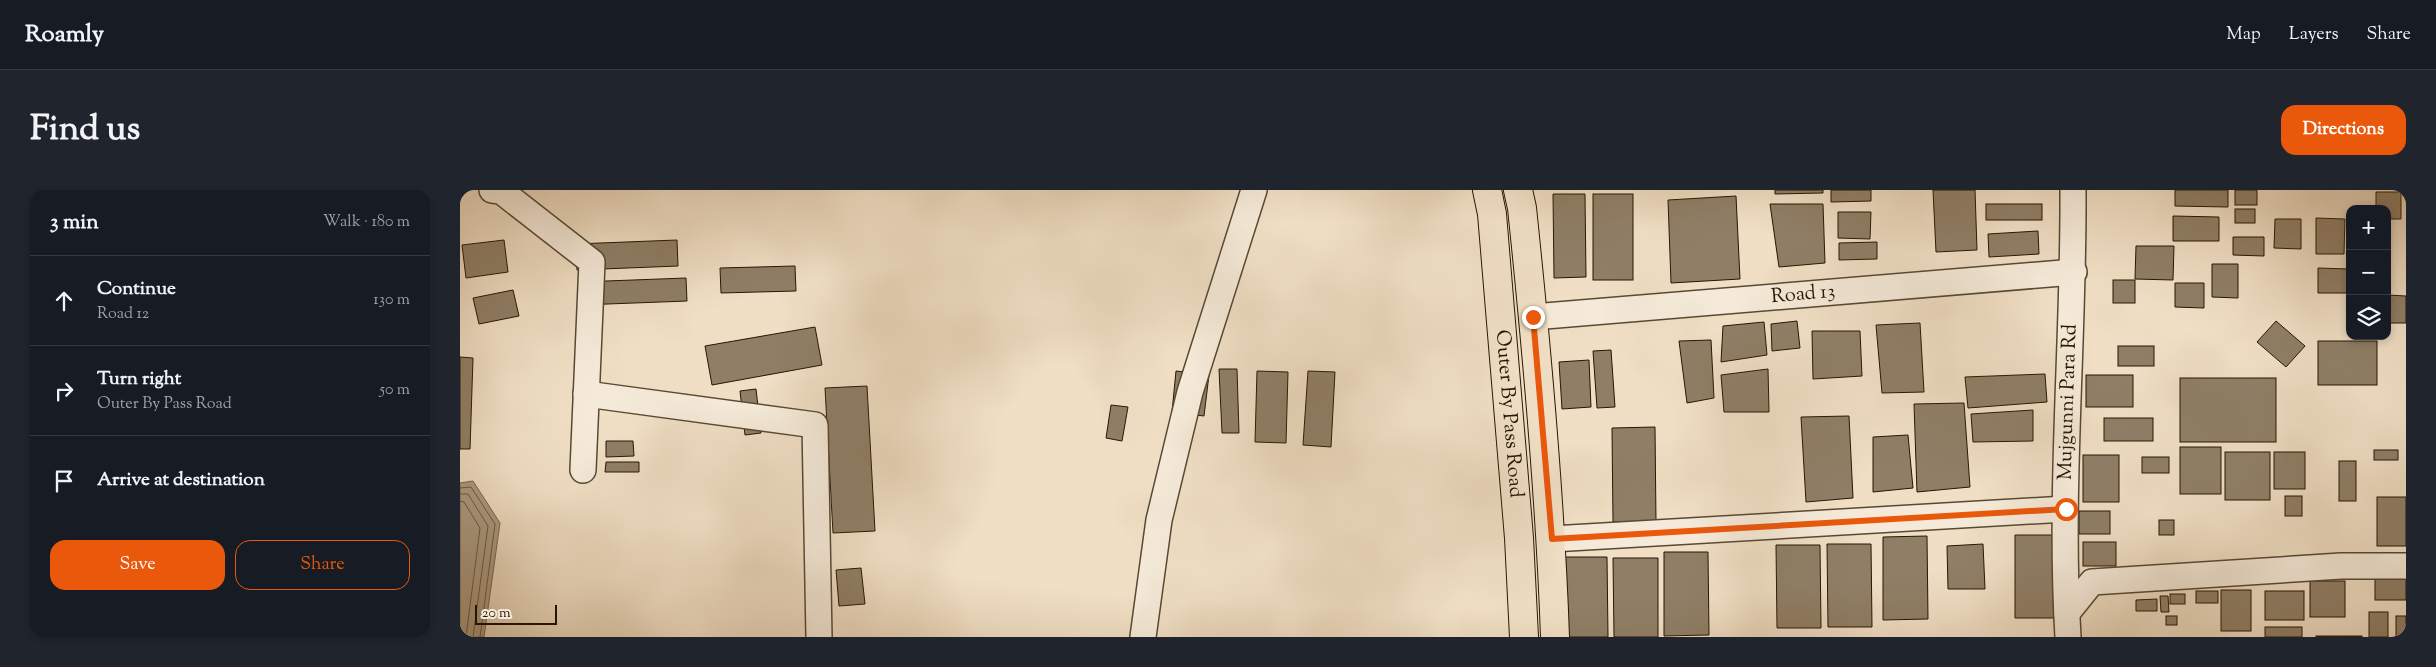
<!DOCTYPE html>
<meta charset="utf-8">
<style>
:root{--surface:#171b24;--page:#20242c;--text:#f1f3f6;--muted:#9ea1a6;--line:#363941;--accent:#ea580c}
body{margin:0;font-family:"Sorts Mill Goudy",serif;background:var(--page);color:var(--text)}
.controls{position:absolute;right:15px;top:15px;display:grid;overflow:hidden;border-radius:10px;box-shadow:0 2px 8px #0003}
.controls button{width:45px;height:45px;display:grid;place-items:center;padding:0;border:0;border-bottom:1px solid var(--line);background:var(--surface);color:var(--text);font:25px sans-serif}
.scale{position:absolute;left:15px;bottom:12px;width:82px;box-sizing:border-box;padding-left:5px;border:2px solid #261702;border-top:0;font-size:14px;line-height:18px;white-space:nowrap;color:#261702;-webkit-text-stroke:4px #f5ead9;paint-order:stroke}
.stop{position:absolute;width:15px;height:15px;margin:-11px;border:4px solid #ea580c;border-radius:50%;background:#fff}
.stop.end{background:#ea580c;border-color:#fff;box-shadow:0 1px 5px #0008}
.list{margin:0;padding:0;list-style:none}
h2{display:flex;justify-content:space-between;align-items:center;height:65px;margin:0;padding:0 20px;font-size:21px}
h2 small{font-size:16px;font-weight:400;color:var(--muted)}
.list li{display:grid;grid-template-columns:32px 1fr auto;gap:15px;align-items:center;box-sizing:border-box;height:90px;padding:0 20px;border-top:1px solid var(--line)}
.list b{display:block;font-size:19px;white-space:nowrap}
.list p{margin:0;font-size:16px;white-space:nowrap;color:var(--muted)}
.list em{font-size:16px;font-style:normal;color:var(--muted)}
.actions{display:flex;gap:10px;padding:15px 20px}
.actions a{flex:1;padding:11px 0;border:1px solid var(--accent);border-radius:15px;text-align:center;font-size:18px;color:var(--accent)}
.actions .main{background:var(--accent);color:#fff}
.icon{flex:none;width:28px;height:28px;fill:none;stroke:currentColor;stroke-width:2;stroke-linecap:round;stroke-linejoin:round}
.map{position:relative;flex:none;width:1946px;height:447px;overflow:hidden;border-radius:15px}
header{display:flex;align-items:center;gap:30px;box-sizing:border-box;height:70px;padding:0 25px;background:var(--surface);border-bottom:1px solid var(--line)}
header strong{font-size:24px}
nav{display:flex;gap:28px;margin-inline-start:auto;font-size:18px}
.intro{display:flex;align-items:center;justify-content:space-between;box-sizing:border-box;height:120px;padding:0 30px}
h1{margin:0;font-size:35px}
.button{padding:12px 22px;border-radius:15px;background:var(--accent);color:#fff;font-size:18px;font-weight:700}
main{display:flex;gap:30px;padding:0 30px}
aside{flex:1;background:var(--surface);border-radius:15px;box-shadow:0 2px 8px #0003}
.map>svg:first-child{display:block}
</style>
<header>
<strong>Roamly</strong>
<nav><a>Map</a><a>Layers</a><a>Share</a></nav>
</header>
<div class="intro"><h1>Find us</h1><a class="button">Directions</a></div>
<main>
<aside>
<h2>3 min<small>Walk · 180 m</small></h2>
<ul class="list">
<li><svg class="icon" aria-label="ahead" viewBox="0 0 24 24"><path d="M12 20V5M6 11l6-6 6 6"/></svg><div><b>Continue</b><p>Road 12</p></div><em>130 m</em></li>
<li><svg class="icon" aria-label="right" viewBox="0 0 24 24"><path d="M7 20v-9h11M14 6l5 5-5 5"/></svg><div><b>Turn right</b><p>Outer By Pass Road</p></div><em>50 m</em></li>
<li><svg class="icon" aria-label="arrive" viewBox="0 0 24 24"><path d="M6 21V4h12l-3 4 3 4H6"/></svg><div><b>Arrive at destination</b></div></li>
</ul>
<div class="actions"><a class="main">Save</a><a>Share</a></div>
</aside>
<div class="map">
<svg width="1946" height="447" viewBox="0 0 1946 447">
<rect width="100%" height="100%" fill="#f0dfc5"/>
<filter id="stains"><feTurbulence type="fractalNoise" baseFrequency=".004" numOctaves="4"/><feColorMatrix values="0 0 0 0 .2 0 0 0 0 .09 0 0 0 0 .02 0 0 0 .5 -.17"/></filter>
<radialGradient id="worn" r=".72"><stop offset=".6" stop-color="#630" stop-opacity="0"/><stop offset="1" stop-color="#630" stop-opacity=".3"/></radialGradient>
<path fill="#ab9b83" stroke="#76664f" d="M13,291l27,42 -16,114h-24v-154z"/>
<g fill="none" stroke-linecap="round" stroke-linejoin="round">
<g stroke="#685942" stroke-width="1">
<path d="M0,298l11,-1 24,37 -15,113"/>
<path d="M0,304h8l20,32 -15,111"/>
<path d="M0,311l4,1 16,26 -14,109"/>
</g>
</g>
<g fill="#8f7f67" stroke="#261702">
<path d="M1315,0h48v3l-48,1z"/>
<path d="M1371,0h40v11l-40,1z"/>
<path d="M1473,0h42l2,60 -41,2z"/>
<path d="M1715,0h53v17l-53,-1z"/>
<rect x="1775" y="0" width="22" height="15"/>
<path d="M1916,2h25v27h-14v-10h-11z"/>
<path d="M1093,4h32l1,83 -32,1z"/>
<rect x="1133" y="4" width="40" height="86"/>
<path d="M1276,6l4,83 -69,4 -3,-83z"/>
<path d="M1310,14h53l2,59 -46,4z"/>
<rect x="1526" y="14" width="56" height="16"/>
<rect x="1775" y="19" width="20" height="14"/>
<path d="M1378,22h33l-1,27 -32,-1z"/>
<path d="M1713,26l46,1v24h-46z"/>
<path d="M1856,28l29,1 -1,35h-28z"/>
<path d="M1815,29h26v30l-27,-1z"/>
<path d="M1578,41l1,23 -50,3 -1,-23z"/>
<path d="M1773,47h31v19l-31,-1z"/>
<path d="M44,50l4,32 -42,6 -4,-33z"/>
<path d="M217,50l1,26 -101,4 -2,-26z"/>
<path d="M1417,52v17l-38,1v-17z"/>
<path d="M1676,56h38l-1,34 -38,-1z"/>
<path d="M1752,74h26v34l-26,-1z"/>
<path d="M335,76l1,25 -75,2 -1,-25z"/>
<path d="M1858,78l32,1v24h-32z"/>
<path d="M226,88l1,23 -106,4 -1,-23z"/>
<rect x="1653" y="90" width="22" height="23"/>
<path d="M1715,93h29v25l-29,-1z"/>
<path d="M53,100l6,26 -40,8 -6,-26z"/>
<path d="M1927,105l19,1v27h-19z"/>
<path d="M1337,131l3,27 -28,3 -1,-27z"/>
<path d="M1816,131l29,25 -19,21 -29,-25z"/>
<path d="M1304,132l3,33 -46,7 2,-36z"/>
<path d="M1460,133l4,69 -42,1 -6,-68z"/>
<path d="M355,137l7,38 -110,20 -7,-39z"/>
<path d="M1352,141h48l2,45 -49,3z"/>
<path d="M1251,150l3,58 -27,5 -8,-62z"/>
<rect x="1858" y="151" width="59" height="44"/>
<rect x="1658" y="156" width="36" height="20"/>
<path d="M1151,160l4,57 -18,1 -4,-57z"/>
<path d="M0,167l13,1 -3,91h-10z"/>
<path d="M1129,170l2,47 -29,2 -3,-47z"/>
<path d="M759,179h18l2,64h-17z"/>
<path d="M1308,179l1,43h-45l-3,-37z"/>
<path d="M716,181l33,4 -5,41 -32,-4z"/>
<path d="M797,181l31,1 -2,71 -31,-1z"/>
<path d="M848,181l27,1 -4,75 -28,-2z"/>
<path d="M1585,184l2,28 -79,6 -3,-31z"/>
<rect x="1626" y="185" width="47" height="32"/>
<rect x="1720" y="188" width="96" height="64"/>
<path d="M407,196l8,145 -42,2 -8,-145z"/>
<path d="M296,199l5,44 -16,2 -5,-44z"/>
<path d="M1504,213l6,84 -53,5 -3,-88z"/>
<path d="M651,215l17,2 -6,34 -16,-3z"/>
<path d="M1573,220v31l-60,1 -2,-28z"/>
<path d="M1389,226l4,82 -47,4 -5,-85z"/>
<rect x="1644" y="228" width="49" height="23"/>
<path d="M1195,237l1,95h-43l-1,-94z"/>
<path d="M1448,245l5,53 -40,4v-55z"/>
<path d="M146,251h27l1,15 -28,1z"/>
<rect x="1720" y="257" width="41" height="47"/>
<rect x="1914" y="260" width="24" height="10"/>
<rect x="1765" y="262" width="45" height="48"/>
<rect x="1814" y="262" width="31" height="37"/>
<rect x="1623" y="265" width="36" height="47"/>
<rect x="1682" y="267" width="27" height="16"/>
<rect x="1879" y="271" width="17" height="40"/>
<path d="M146,272h33v10h-34z"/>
<rect x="1825" y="306" width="17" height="20"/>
<rect x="1917" y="307" width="29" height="49"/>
<rect x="1619" y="321" width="31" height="23"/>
<rect x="1699" y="330" width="15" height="15"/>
<path d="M1555,345h44l1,83h-45z"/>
<path d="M1467,346l1,83 -45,1v-83z"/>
<rect x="1623" y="352" width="33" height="24"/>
<path d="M1367,354h44l1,83h-44z"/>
<path d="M1523,354l2,45h-37l-1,-43z"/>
<path d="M1316,355h44l1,83h-44z"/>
<path d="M1204,362h44l1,83 -45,1z"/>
<path d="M1103,367h44l1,80h-44z"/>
<path d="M1153,368h45v79h-44z"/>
<path d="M401,378l4,36 -26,2 -3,-36z"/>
<rect x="1915" y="388" width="31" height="22"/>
<rect x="1850" y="391" width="35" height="36"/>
<rect x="1761" y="400" width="30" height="41"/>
<rect x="1736" y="401" width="22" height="12"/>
<rect x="1805" y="401" width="39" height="29"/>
<rect x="1710" y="404" width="15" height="10"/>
<path d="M1700,406h8l1,16h-8z"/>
<path d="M1697,409v12h-21v-11z"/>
<rect x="1909" y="422" width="19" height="25"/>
<rect x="1706" y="426" width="11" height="9"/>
<rect x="1936" y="426" width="10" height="21"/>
<rect x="1805" y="437" width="37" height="10"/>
<rect x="1856" y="446" width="46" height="1"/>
</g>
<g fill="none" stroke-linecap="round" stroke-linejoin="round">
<defs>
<g id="street">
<path d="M32,0l9,1 91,71 -9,208"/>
<path id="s1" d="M1073,127l541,-45"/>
<path d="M126,204l229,31 4,212"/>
<path d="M1092,349l513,-30"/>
<path d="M1607,423l25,-31 249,-16h65"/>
<path d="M683,447l16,-117 31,-128 64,-202"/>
<path id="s2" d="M1608,447c-9,-149 6,-298 5,-447"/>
</g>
<g id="primary">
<path id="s3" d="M1027,0l5,24 27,324 5,99"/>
<path d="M1058,0l4,18c15,143 28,285 33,429"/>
</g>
</defs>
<use href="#street" stroke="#584933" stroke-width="28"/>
<use href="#primary" stroke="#261702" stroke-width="30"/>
<use href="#street" stroke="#f5ead9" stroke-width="25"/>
<use href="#primary" stroke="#f0dfc5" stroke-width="28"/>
</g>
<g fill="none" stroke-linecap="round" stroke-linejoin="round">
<path stroke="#ea580c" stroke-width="6" d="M1073,127l19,222 514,-30"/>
</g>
<g text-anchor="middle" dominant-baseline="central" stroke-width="4" stroke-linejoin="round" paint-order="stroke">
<g font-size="20" fill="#261702" stroke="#f5ead9">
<text stroke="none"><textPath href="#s1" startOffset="271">Road 13</textPath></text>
<text stroke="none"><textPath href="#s2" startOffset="235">Mujgunni Para Rd</textPath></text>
<text stroke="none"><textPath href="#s3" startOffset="225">Outer By Pass Road</textPath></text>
</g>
</g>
<rect width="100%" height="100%" filter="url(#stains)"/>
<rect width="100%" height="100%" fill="url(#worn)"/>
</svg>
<div class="controls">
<button>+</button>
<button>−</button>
<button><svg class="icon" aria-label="layers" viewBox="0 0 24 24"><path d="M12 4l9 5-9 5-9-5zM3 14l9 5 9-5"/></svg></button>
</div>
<div class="scale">20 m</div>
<div class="stop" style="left:1606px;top:319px"></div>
<div class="stop end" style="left:1073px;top:127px"></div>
</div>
</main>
